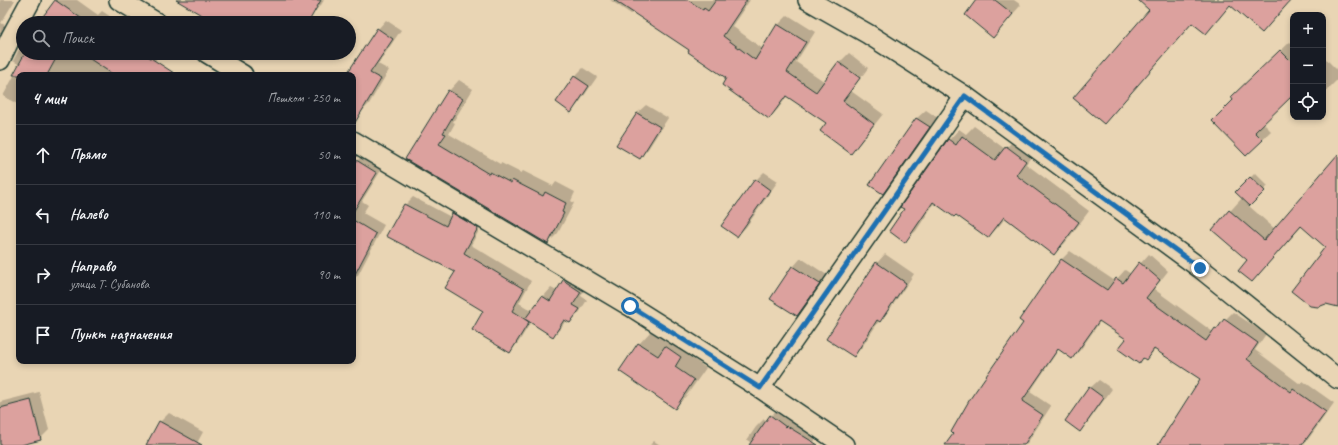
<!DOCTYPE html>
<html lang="ru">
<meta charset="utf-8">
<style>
:root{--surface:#171b24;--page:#242831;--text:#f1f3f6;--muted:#9ea1a6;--line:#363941}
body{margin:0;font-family:Caveat,sans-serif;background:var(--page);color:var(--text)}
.controls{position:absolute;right:12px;top:12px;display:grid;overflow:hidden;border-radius:8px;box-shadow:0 2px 6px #0003}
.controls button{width:36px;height:36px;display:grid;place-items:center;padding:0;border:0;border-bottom:1px solid var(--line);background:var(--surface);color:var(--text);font:20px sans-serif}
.stop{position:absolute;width:12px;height:12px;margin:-9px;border:3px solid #1f6fb2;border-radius:50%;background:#fff}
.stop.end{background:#1f6fb2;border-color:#fff;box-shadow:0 1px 4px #0008}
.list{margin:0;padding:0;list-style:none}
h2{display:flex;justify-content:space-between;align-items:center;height:52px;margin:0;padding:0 16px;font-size:17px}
h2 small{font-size:13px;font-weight:400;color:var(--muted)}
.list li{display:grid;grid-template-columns:26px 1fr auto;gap:12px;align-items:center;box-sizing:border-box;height:60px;padding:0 16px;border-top:1px solid var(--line)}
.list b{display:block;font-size:15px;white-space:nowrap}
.list p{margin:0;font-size:13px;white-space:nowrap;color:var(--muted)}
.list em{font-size:13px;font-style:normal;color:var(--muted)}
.icon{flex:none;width:22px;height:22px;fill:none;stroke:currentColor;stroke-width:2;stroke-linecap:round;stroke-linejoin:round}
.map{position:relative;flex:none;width:1338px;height:445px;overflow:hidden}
.search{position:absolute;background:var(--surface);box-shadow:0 2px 6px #0003;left:16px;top:16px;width:340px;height:44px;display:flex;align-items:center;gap:10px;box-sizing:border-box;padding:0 14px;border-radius:22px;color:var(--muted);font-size:15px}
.panel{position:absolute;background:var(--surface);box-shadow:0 2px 6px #0003;left:16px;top:72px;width:340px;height:292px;border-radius:8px}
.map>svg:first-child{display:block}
</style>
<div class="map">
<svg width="1338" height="445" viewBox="0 0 1338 445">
<rect width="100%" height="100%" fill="#e9d5b4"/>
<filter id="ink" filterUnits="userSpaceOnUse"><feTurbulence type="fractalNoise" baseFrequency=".025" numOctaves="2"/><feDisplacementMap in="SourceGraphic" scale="8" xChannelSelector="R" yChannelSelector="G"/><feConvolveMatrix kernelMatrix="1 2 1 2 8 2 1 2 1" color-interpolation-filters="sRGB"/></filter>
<g filter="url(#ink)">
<g fill="#0003">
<path d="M0,0h15l-14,23 6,3 -7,16z"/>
<path d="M56,0h21l21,15 4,-4 18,12h-78v-4z"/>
<path d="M176,0h148l-3,5 -19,18h-85z"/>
<path d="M610,0h105l1,1 1,-1h33l-18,26 31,23 15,-24 10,-10 27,17 -19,30 29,20 14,-19 10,-10 19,15 -17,23 32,23 -23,29 -9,9 -24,-29 -39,-28 -10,14 -9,9 -41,-40 -37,-28 -58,-38 -2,2z"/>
<path d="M978,0h36l7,5 -28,31z"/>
<path d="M1148,0h143l-29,32 -31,-28 -26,28 -12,-10 -89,101 47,-113z"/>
<path d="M386,20l15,10 -23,34 11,6 -20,34 -9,9 -7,-4v-34h-6l31,-46z"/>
<path d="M23,42v11h137l-14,22h-127v30l-16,-9 17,-31 -7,-4z"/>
<path d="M1290,42l3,3v49l-30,29 8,8 -25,24 -11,-55 5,-11z"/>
<path d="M1323,56l15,15v8l-15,15z"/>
<path d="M583,68l14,9 -18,26 -8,8 -14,-9 18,-26z"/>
<path d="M459,80l14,9 -20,33 2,1 -6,11 51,30 1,-1 20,10 2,-2 30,15 3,-4 19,10 -4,9 3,2 -16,30 -10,10 -141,-84 42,-68z"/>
<path d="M646,105l22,13 -20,31 -9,9 -21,-14 19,-31z"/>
<path d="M926,110l12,8 -47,66 -9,9 -12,-8 47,-67z"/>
<path d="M974,126l31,23 13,-13 18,14 -10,14 63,47 -24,32 -11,10 -48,-36 -7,9 -11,11 -32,-23 -21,-12 -19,29 -11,10 44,-101 10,-11 7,5z"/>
<path d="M364,153l21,11 -23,37 6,4 -5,8 21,12 -26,50 -5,5v-114z"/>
<path d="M1338,156v145l-12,2v-57l-24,-20 -50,55 -3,-21 -36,-30 29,-32 -5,-6 18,-19 13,13 -19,20 26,23z"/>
<path d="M764,172l14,9 -32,46 -9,9 19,-56z"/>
<path d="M413,197l38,20 10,-11 24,14 -14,25 60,36 -12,22 13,8 11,-14 8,-9 6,3 7,-10 8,-9 17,11 -8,13 6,4 -8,13 -9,9 -4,-2 -5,8 -8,8 -22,-14 -13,21 -8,8 -26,-41 -28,-38 -68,-37 17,-30z"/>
<path d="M1070,251l45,30 10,-11 6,4 18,-20 19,17 -14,18 59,43 20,-20 33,22 -11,16 45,34 3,-3 31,22 -30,42h-145l43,-66 -46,-30 -10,10 -2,-2 -5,5 -12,-23 -26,-19 -20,29 -9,9 -13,-9 -29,43 21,14 -25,39h-79l77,-122 37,-63z"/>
<path d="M885,254l29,20 -26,38 -9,9 -17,26 -9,9 24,-93z"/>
<path d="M801,258l26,17 -22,31 -8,9 -4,-48z"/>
<path d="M651,331l18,13 9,-9 15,10 -7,9 20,14 -19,27 -12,13 -54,-38 18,-26z"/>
<path d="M1099,380l13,9 -24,33 -8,9 10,-43z"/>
<path d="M39,392l10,38 -9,9 -23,6h-17v-43z"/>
<path d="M779,407l41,25 -6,10 1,1 -1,2h-62l1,-1 -6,-4 9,-13 8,-8 3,2z"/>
<path d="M169,413l34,19 -7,13h-49l13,-23z"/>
<path d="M654,441l6,4h-10z"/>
</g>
<g fill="#dca19e" stroke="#1f3d34">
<path d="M55,0l33,23h-50z"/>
<path d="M176,0h145l-13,23h-93z"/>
<path d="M614,0h74l15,10 1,-2 4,3 8,-11h31l-24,36 32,24 22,-36 29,18 -19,30 29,20 22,-30 22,16 -17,23 31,23 -23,30 -31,-23 6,-8 -40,-27 -17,23 -47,-34 4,-7 -38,-26 1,-2z"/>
<path d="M976,0h19l18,14 -20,24 -28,-23z"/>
<path d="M1138,0h153l-29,33 -32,-28 -24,29 -14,-11 -88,101 -31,-26 76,-88z"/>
<path d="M377,28l16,11 -23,34 11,6 -28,47v-51h-7z"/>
<path d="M1280,50l13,13v32l-38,37 8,8 -17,16 -34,-35 21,-21 -2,-3z"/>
<path d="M25,53h34l-12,22h-34z"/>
<path d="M81,53h62l34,22h-63z"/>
<path d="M266,53h15l-4,7z"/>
<path d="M574,76l15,10 -18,27 -15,-11z"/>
<path d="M448,90l15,9 -20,34 3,1 -7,10 50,30 1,-2 21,11 1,-3 31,16 2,-4 21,11 -4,9 2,1 -16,31 -143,-85z"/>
<path d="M637,113l23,14 -20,32 -24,-14z"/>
<path d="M916,118l14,9 -47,67 -14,-9z"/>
<path d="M962,136l33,24 11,-14 20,15 -10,14 63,47 -25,33 -50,-38 -16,21 -32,-23 -2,2 -21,-15 -28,41 -16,-12 15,-22 -4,-2 48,-68 8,6z"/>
<path d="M1338,154v153l-12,-3 -8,3 -8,-1 -19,-15 34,-44 -24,-21 -49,56 -14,-11 9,-11 -35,-30 17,-20 35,30z"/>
<path d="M353,158l24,15 -24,39z"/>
<path d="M1250,177l15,14 -15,15 -15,-14z"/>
<path d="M755,179l15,11 -33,47 -16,-11z"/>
<path d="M404,204l42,22 6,-13 26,15 -14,25 60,36 -12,22 17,11 -19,31 -38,-23 11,-19 -38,-23 10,-16 -69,-36z"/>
<path d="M353,220l23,14 -23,44z"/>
<path d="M1061,259l46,31 9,-12 7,5 16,-21 21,18 -14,18 60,43 9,-13 2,1 7,-10 34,24 -11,16 44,33 2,-3 33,23 -24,33h-144l42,-66 -46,-30 -8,11 -3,-2 -4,6 -21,-15 8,-10 -27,-18 -27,38 -14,-10 -36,52 21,14 -19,30h-79l8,-11 -2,-2 19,-33 53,-76 -4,-3z"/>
<path d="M876,262l30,21 -26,39 -3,-2 -23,37 -28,-18z"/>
<path d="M792,266l28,18 -23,32 -27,-17z"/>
<path d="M563,280l18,12 -8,13 7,4 -10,14 -6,-3 -11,17 -28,-18 17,-23 8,5z"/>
<path d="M638,343l20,13 7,-10 16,11 -6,10 19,13 -19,29 -56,-38z"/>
<path d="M1089,387l15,11 -24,34 -15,-11z"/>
<path d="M31,400l10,40 -20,5h-21v-37z"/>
<path d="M770,415l16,12 1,-1 31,19h-69z"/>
<path d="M159,421l43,24h-56z"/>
</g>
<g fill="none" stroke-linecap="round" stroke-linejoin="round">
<defs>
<g id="street">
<path d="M119,0l38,23"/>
<path d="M808,0l60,34 97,62 235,172 138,111"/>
<path d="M207,53l36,22"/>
<path d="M0,60l11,-23 20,-37"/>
<path d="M353,141l277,165 130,82 84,57"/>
<path d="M760,388l205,-292"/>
</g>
</defs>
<use href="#street" stroke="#1f3d34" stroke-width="22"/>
<use href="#street" stroke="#e9d5b4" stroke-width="19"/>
</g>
</g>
<g fill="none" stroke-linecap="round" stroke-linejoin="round" filter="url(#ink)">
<path stroke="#1f6fb2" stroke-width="5" d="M630,306l130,82 205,-292 235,172"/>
</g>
</svg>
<div class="controls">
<button>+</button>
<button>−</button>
<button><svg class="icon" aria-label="locate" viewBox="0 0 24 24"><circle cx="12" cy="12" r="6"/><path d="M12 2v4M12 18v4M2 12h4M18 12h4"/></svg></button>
</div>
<div class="stop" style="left:630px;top:306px"></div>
<div class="stop end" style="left:1200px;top:268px"></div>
<div class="search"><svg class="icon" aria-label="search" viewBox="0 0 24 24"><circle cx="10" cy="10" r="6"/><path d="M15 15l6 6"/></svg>Поиск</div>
<section class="panel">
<h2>4 мин<small>Пешком · 250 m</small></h2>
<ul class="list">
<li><svg class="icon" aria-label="ahead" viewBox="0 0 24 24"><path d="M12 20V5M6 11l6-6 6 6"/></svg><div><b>Прямо</b></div><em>50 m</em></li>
<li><svg class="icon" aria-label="left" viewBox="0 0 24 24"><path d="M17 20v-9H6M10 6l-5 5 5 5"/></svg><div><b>Налево</b></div><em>110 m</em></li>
<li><svg class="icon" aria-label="right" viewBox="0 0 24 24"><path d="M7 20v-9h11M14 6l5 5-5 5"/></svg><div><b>Направо</b><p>улица Т. Субанова</p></div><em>90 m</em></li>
<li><svg class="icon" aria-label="arrive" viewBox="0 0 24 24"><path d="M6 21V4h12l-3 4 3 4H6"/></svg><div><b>Пункт назначения</b></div></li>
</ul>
</section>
</div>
